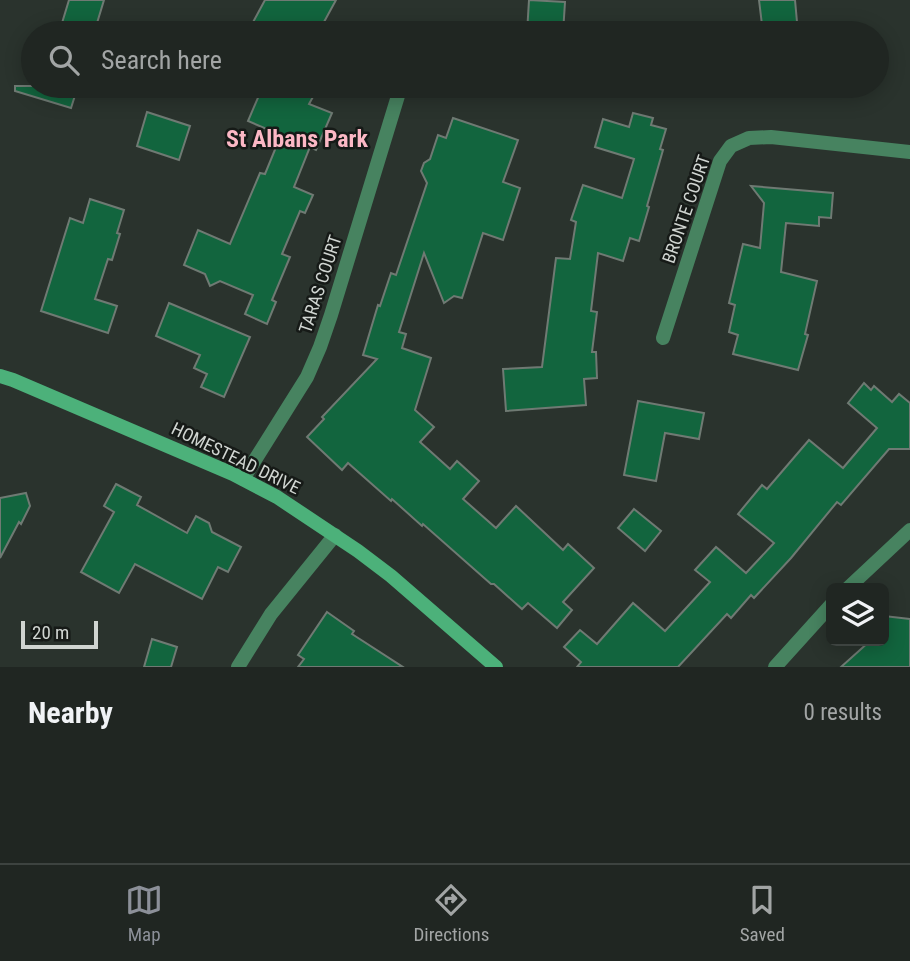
<!DOCTYPE html>
<style>
:root{--surface:#202622;--page:#2d322f;--text:#f1f3f6;--muted:#a2a5a5;--line:#3d4340;--accent:#8c9099}
body{margin:0;font-family:"Roboto Condensed",sans-serif;background:var(--page);color:var(--text)}
.controls{position:absolute;right:21px;bottom:21px;display:grid;overflow:hidden;border-radius:10px;box-shadow:0 4px 18px #0003}
.controls button{width:63px;height:63px;display:grid;place-items:center;padding:0;border:0;border-bottom:2px solid var(--line);background:var(--surface);color:var(--text);font:35px sans-serif}
.scale{position:absolute;left:21px;bottom:18px;width:77px;box-sizing:border-box;padding-left:7px;border:4px solid #d0d5d1;border-top:0;font-size:19px;line-height:24px;white-space:nowrap;color:#d0d5d1;-webkit-text-stroke:5px #161a17;paint-order:stroke}
.list{margin:0;padding:0;list-style:none}
h2{display:flex;justify-content:space-between;align-items:center;height:91px;margin:0;padding:0 28px;font-size:30px}
h2 small{font-size:23px;font-weight:400;color:var(--muted)}
.icon{flex:none;width:38px;height:38px;fill:none;stroke:currentColor;stroke-width:2;stroke-linecap:round;stroke-linejoin:round}
.map{position:relative;flex:none;width:910px;height:667px;overflow:hidden}
.search{position:absolute;background:var(--surface);box-shadow:0 4px 18px #0003;left:21px;right:21px;top:21px;height:77px;display:flex;align-items:center;gap:18px;box-sizing:border-box;padding:0 24px;border-radius:38px;color:var(--muted);font-size:26px}
.sheet{height:196px;background:var(--surface)}
nav{display:flex;justify-content:space-around;align-items:center;box-sizing:border-box;height:98px;border-top:2px solid var(--line);background:var(--surface);font-size:19px;color:var(--muted)}
nav a{display:grid;justify-items:center;gap:4px}
nav .on{color:var(--accent)}
.map>svg:first-child{display:block}
</style>
<div class="map">
<svg width="910" height="667" viewBox="0 0 910 667">
<rect width="100%" height="100%" fill="#2a332d"/>
<g fill="#12653e" stroke="#6f7a73" stroke-width="2">
<path d="M69,0h35l-10,33h-35z"/>
<path d="M265,0h71l-18,33h-50l-16,-9z"/>
<path d="M529,0l36,2 -2,31h-36z"/>
<path d="M759,0h36l3,33h-35z"/>
<path d="M15,86h63l-7,22 -56,-17z"/>
<path d="M263,86h56l-10,18 23,9 -16,37 -6,-3 -16,40 19,8 -8,18 -5,-2 -18,43 8,3 -18,43 4,2 -9,22 -22,-10 8,-19 -33,-14 -10,5 -5,-12 -21,-9 14,-35 32,14 30,-71 5,1 16,-39 -33,-14z"/>
<path d="M147,112l43,14 -11,34 -42,-14z"/>
<path d="M633,113l20,5 -2,7 15,4 -6,20 3,1 -16,56 2,1 -10,34 -9,-3 -7,23 -25,-8 -7,58 6,1 -5,40h4l1,26 -13,1 2,26 -80,6 -3,-42 39,-2 14,-109 14,1 6,-37 -5,-2 12,-35 39,13 12,-39 -39,-12 8,-28 26,8z"/>
<path d="M453,118l65,22 -15,42 17,6 -17,52 -20,-7 -21,65 -8,-2 -10,7 -20,-50 -25,79 7,2 -4,14 29,10 -16,52 19,17 -14,15 30,27 7,-8 22,20 -16,18 33,29 20,-22 47,44 5,-6 26,24 -31,34 9,8 -15,18 -29,-25 -6,6 -28,-25h-3l-68,-60 -1,2 -30,-27 -1,2 -43,-38 -6,7 -35,-33 17,-18 -2,-2 55,-58 -14,-4 15,-50 2,1 11,-33 5,2 31,-92 -6,-12 3,-8 6,-4 8,-24 8,3z"/>
<path d="M751,186l82,7 -2,25 -12,-1v9l-33,-3 -5,49 36,9 -12,53 3,1 -10,35 -65,-16 5,-19 -9,-3 6,-27 -6,-2 14,-59 17,4 4,-45z"/>
<path d="M90,199l34,11 -7,23 3,1 -8,26 -4,-1 -13,40 22,7 -9,27 -67,-22 29,-93 13,5z"/>
<path d="M169,303l81,34 -26,60 -23,-10 6,-13 -13,-6 6,-13 -44,-19z"/>
<path d="M864,383l7,7 3,-4 18,16 7,-8 11,9v46h-21l-48,56 -4,-3 -46,56 -37,40 -3,-3 -20,23 -4,-4 -49,53h-101l4,-5 -17,-15 16,-17 17,14 36,-41 32,28 45,-49 -15,-12 21,-23 30,26 28,-30 -36,-29 24,-29 5,4 42,-49 34,28 34,-40 -29,-25z"/>
<path d="M638,401l66,12 -5,26 -34,-6 -9,48 -32,-6z"/>
<path d="M116,484l25,13 -4,8 50,28 9,-17 13,7 3,9 29,15 -13,25 -10,-5 -16,32 -67,-35 -16,29 -38,-21 33,-60 -10,-6z"/>
<path d="M26,493l4,13 -9,18 -2,-2 -19,36v-60z"/>
<path d="M634,509l27,22 -16,20 -27,-23z"/>
<path d="M327,612l27,19 -2,3 51,33h-105l6,-8 -6,-4z"/>
<path d="M884,616l26,3v48h-69l29,-26h14z"/>
<path d="M152,639l25,8 -6,20h-27z"/>
</g>
<g fill="none" stroke-linecap="round" stroke-linejoin="round">
<g stroke="#478360" stroke-width="14">
<path d="M663,338l57,-177 11,-15 18,-8 22,-1 139,15"/>
<path d="M243,479l64,-102 13,-30 11,-32 70,-229"/>
<path d="M848,588l62,-58"/>
<path d="M238,667l33,-53 64,-79"/>
<path d="M775,667l56,-62"/>
</g>
<path stroke="#4cb17a" stroke-width="14" d="M0,376l13,4 220,94 44,23 81,54 33,25 105,91"/>
</g>
<g text-anchor="middle" dominant-baseline="central" stroke-width="5" stroke-linejoin="round" paint-order="stroke">
<g font-size="18" fill="#d0d5d1" stroke="#161a17">
<text transform="translate(686 209) rotate(-71)">BRONTE COURT</text>
<text transform="translate(320 284) rotate(-72)">TARAS COURT</text>
<text transform="translate(236 458) rotate(26)">HOMESTEAD DRIVE</text>
</g>
<g font-size="24" font-weight="bold" fill="#fcb8c5" stroke="#161a17">
<text x="297" y="139">St Albans Park</text>
</g>
</g>
</svg>
<div class="controls">
<button><svg class="icon" aria-label="layers" viewBox="0 0 24 24"><path d="M12 4l9 5-9 5-9-5zM3 14l9 5 9-5"/></svg></button>
</div>
<div class="scale">20 m</div>
<div class="search"><svg class="icon" aria-label="search" viewBox="0 0 24 24"><circle cx="10" cy="10" r="6"/><path d="M15 15l6 6"/></svg>Search here</div>
</div>
<section class="sheet">
<h2>Nearby<small>0 results</small></h2>
<ul class="list">
</ul>
</section>
<nav>
<a class="on"><svg class="icon" aria-label="map" viewBox="0 0 24 24"><path d="M3 6l6-2 6 2 6-2v14l-6 2-6-2-6 2zM9 4v14M15 6v14"/></svg>Map</a>
<a><svg class="icon" aria-label="directions" viewBox="0 0 24 24"><path d="M12 3l9 9-9 9-9-9zM9 14v-3h6M13 9l2 2-2 2"/></svg>Directions</a>
<a><svg class="icon" aria-label="saved" viewBox="0 0 24 24"><path d="M7 4h10v16l-5-4-5 4z"/></svg>Saved</a>
</nav>
